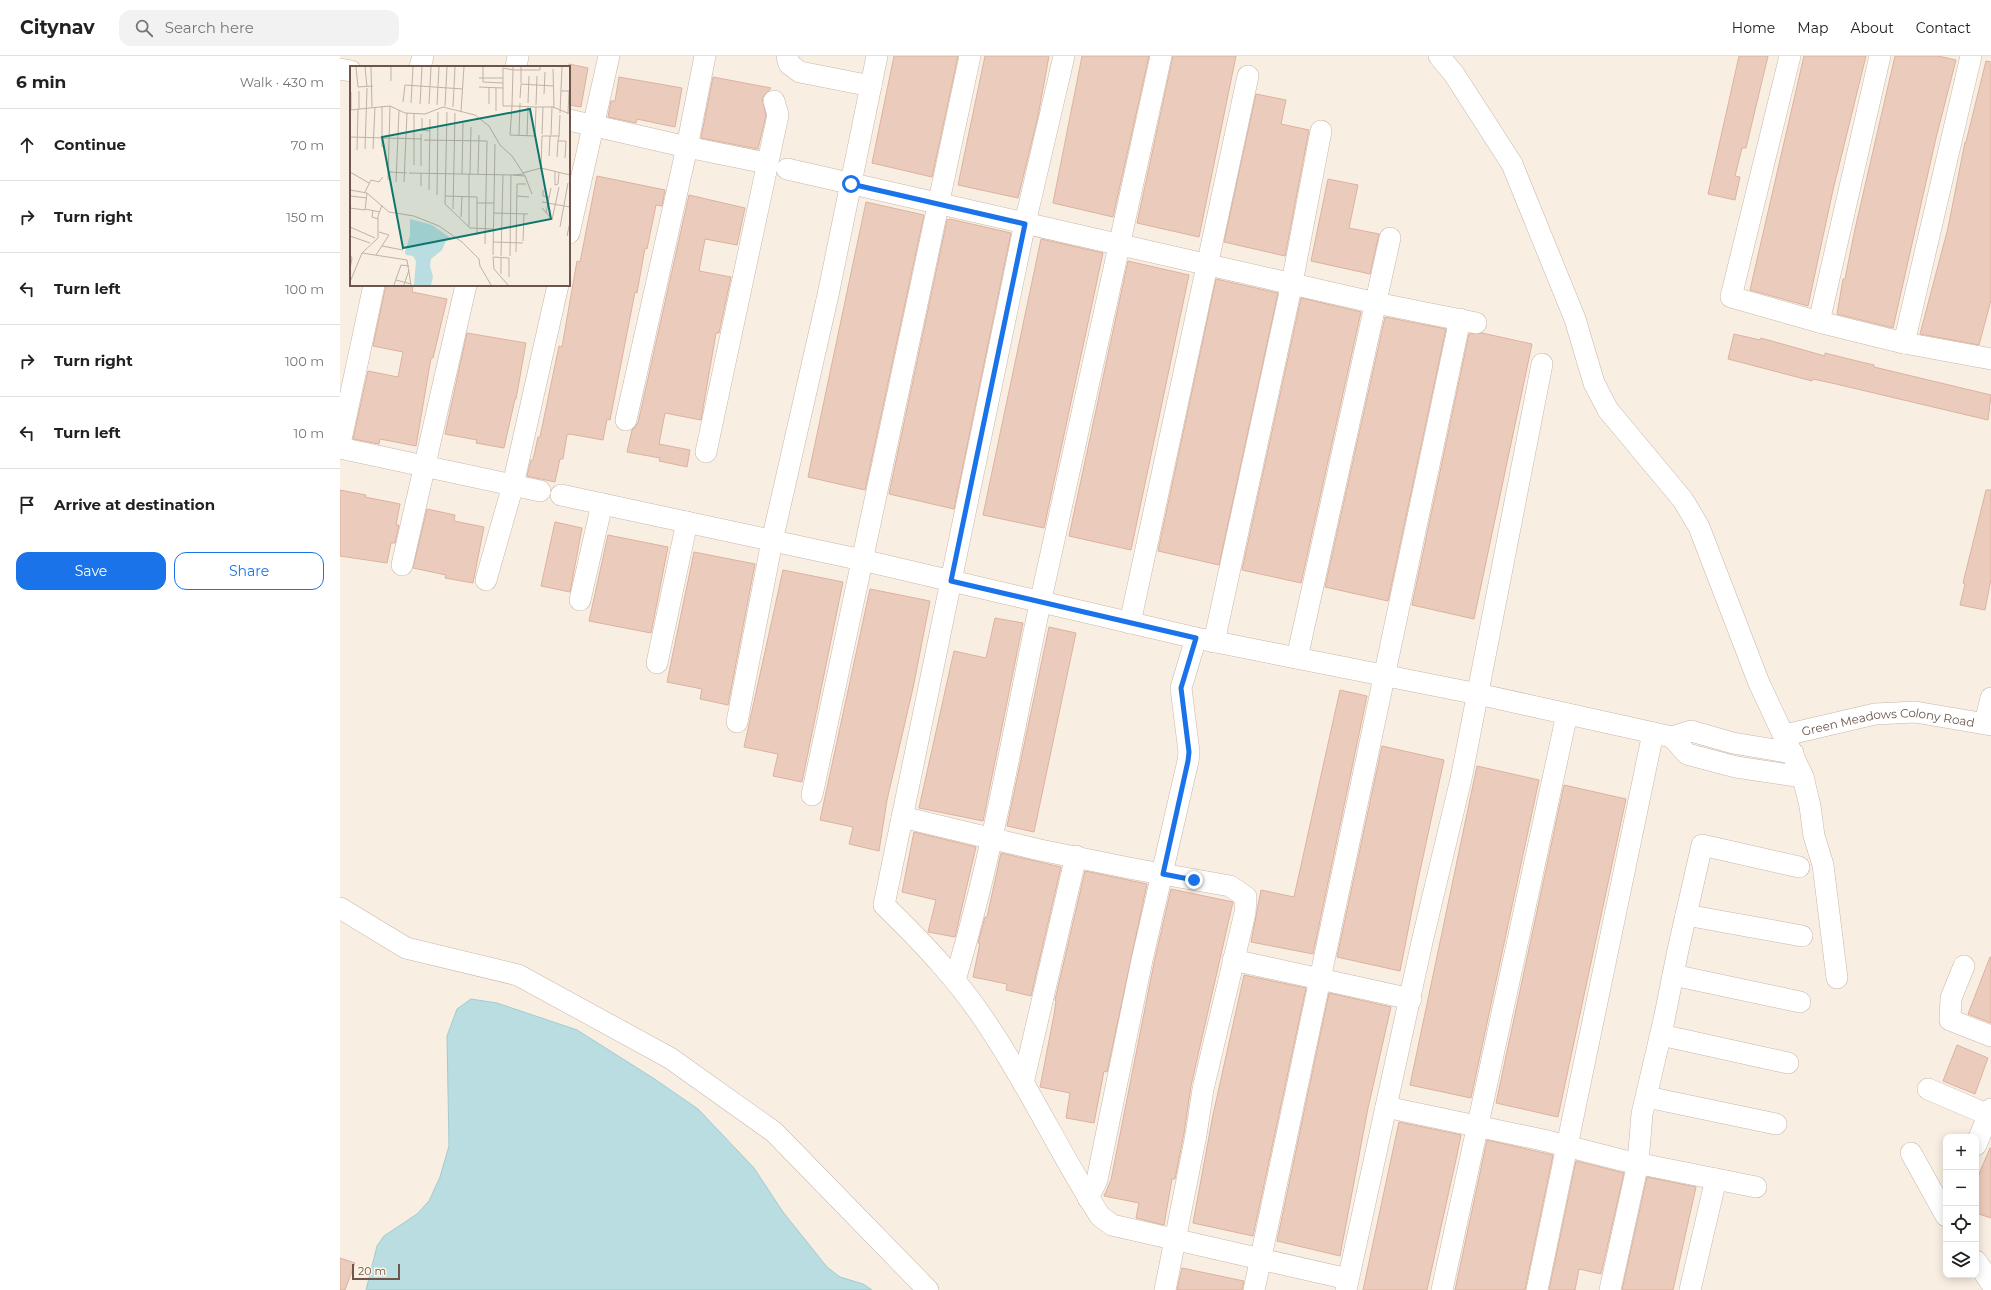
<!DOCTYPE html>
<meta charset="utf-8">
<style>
:root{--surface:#fff;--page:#f2f2f2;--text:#222;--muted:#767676;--line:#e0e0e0;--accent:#1a73e8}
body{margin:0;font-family:Montserrat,sans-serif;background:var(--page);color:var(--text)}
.controls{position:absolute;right:12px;bottom:12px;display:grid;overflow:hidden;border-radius:8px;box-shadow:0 2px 10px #0003}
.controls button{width:36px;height:36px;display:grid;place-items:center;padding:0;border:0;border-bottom:1px solid var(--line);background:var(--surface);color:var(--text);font:20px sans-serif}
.scale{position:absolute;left:12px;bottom:10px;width:48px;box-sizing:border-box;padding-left:4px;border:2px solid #6d554b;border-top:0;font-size:11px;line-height:14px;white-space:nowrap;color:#6d554b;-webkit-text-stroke:3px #fdf3e7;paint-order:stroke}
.stop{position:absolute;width:12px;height:12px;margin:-9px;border:3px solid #1a73e8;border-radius:50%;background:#fff}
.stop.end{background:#1a73e8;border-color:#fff;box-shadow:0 1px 4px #0008}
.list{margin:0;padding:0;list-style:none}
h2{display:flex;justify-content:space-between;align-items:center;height:52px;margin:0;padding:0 16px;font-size:17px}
h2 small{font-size:13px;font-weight:400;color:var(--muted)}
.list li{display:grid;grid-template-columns:26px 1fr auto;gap:12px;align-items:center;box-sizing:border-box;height:72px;padding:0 16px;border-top:1px solid var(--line)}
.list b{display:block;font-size:15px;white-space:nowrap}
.list em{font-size:13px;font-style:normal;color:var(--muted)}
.actions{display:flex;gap:8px;padding:12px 16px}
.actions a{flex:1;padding:9px 0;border:1px solid var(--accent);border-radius:12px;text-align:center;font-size:14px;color:var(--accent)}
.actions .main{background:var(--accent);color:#fff}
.icon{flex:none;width:22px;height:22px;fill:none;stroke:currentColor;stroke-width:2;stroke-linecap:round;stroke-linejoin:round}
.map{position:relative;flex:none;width:1651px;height:1234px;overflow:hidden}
header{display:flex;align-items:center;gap:24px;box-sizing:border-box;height:56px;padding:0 20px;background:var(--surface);border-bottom:1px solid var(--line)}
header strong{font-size:19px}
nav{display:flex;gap:22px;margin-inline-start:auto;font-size:14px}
.search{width:280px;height:36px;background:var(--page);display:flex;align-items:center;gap:10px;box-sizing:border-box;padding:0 14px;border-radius:12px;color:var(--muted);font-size:15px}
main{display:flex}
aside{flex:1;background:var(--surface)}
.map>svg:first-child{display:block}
</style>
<header>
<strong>Citynav</strong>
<div class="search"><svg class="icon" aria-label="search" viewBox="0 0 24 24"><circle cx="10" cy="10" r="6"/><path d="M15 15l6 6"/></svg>Search here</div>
<nav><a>Home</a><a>Map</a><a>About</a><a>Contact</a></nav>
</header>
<main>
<aside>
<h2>6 min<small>Walk · 430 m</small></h2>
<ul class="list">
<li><svg class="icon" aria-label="ahead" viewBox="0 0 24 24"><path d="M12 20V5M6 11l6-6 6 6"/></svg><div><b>Continue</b></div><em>70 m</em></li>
<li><svg class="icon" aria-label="right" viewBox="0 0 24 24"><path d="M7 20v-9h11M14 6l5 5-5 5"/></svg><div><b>Turn right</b></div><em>150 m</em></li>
<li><svg class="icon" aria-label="left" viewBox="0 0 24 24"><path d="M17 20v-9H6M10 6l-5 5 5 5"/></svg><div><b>Turn left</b></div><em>100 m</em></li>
<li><svg class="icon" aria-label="right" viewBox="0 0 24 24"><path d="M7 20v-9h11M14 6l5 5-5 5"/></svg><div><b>Turn right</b></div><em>100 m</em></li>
<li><svg class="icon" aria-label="left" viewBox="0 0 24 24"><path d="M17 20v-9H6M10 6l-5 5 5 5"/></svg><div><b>Turn left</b></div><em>10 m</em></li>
<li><svg class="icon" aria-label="arrive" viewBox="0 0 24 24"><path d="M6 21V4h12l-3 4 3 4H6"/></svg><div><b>Arrive at destination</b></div></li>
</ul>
<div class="actions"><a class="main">Save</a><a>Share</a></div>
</aside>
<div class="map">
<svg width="1651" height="1234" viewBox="0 0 1651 1234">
<rect width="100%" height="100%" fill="#f9eee2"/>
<path fill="#b9dde0" stroke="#a0ccd0" d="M131,943l26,4 80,27 76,48 45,31 56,59 29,44 44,55 13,10 23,7 9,6h-506l11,-44 7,-10 33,-22 12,-13 11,-24 9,-31 -2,-110 10,-27z"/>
<g fill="#ebccbc" stroke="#dcb29f">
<path d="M554,0h64l-26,121 -60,-14z"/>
<path d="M645,0h64l-11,60 -20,82 -60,-13z"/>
<path d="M742,0h67l-36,161 -60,-14z"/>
<path d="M833,0h63l-37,181 -62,-14z"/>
<path d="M1399,0h29l-22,92h-4l-7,28 5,1 -5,23 -27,-6z"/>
<path d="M1464,0h62l-33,134 -25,116 -58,-16z"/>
<path d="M1555,0h43l18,4 -20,78 -43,190 -56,-14 6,-35h2l10,-50z"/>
<path d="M1646,5l5,1v238l-12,45 -59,-11 28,-106 17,-86h1z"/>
<path d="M229,8l19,4 -7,39 -12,-2z"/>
<path d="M279,21l63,11 -7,39 -38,-8 -1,4 -28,-6 3,-16h4z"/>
<path d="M373,21l58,11 -9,10 4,17 -8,34 -57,-11z"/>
<path d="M916,38l30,6 -5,24 28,6 -24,126 -61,-14z"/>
<path d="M257,120l68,14 -3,16 -6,-1 -9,44 -2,-1 -8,45 -2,-1 -25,128 -3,-1 -4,21 -33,-6 -3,1 -4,24h-3l-5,23 -28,-6 4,-16h2l5,-23h2l19,-91 3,1 15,-86 3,1z"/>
<path d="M988,123l30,6 -9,43 30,6 -9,40 -59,-13z"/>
<path d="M349,139l56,13 -8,37 -32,-6 -6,32 32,6 -12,56h-3l-15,87 -36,-7 -6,31 31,6 -3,17 -28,-6 1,-3 -33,-6 5,-22 6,-7z"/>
<path d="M526,146l58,13 -59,275 -57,-13z"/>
<path d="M610,163l61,14 -57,276 -65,-15 58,-274z"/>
<path d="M701,183l62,14 -59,275 -61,-13z"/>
<path d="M788,205l61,14 -58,275 -62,-14z"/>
<path d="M876,223l62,14 -59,272 -61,-14z"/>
<path d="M46,229h27l-1,7 35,7 -14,59h-2l-15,88 -36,-7 -1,5 -26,-5 15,-68 30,6 5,-25 -30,-6z"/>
<path d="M961,242l60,14 -60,271 -59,-13z"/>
<path d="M1045,261l61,12 -58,272 -63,-14z"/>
<path d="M127,277l59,10 -10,56h-1l-11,49 -28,-5 1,-3 -32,-6z"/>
<path d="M1142,277l50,11 -58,275 -62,-14 57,-271z"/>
<path d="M1394,278l26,6 1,-2 64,18v-3l32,8 17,4v2l117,28 -3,25 -152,-36 -23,-5 -1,2 -84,-22z"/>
<path d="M0,434l26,5 -1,2 35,7 -4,21h3l-4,18h-4l-4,20 -47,-7z"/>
<path d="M1646,434h5v89l-6,31 -25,-5 5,-21 -2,-1z"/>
<path d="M87,453l28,6 -1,6 30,6 -11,56 -28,-5 1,-3 -33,-7z"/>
<path d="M215,466l27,6 -12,64 -29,-6z"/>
<path d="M268,479l60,12 -17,86 -62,-12z"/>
<path d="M354,496l61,12 -27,141 -28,-6 2,-10 -35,-7z"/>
<path d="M443,514l60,12 -41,200 -29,-6 5,-22 -34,-7z"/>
<path d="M530,533l60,12 -17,87 -26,112 -8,51 -30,-7 4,-17 -33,-7z"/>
<path d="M655,562l28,5 -40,198 -64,-13 35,-157 32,7z"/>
<path d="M709,571l27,6 -42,199 -27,-6z"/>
<path d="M1000,634l27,6 -54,258 -62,-12 10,-52 33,7z"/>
<path d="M1042,690l62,14 -27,125 -17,86 -63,-14z"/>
<path d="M1137,710l62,14 -68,318 -61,-13z"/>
<path d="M1224,729l62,14 -68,318 -62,-14z"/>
<path d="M574,776l62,15 -21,90 -27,-5 8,-32 -34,-8z"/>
<path d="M661,797l60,14 -30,129 -25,-6 1,-6 -34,-7 7,-34h-2l7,-26h2z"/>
<path d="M745,815l62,13 -40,188 -3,-1 -10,52 -28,-5 4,-25 -30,-6 14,-72 2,-14 -1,-1z"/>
<path d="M831,833l62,13 -42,184 -7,47 -9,46h-3l-8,46 -28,-7 3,-15 -35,-7 7,-16 43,-217z"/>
<path d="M1650,901h1v66l-23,-9z"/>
<path d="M904,919l62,13 -53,248 -60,-13 20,-108z"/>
<path d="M989,937l62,14 -23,101 -28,148 -63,-15z"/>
<path d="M1617,989l31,13 -13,36 -32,-13z"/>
<path d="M1059,1066l62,13 -4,20 -30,135h-64z"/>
<path d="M1147,1084l66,15 -28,135h-70z"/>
<path d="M1650,1092h1v70l-15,-5v-32z"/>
<path d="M1236,1105l48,12 -23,101 -22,-5 -4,21h-26z"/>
<path d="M1307,1121l49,10 -23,103h-51z"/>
<path d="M0,1202l15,5 -10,27h-5z"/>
<path d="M842,1212l62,13 -2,9h-65z"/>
</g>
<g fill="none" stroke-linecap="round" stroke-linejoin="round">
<defs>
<g id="minor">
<path d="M447,0l2,8 11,8 71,14"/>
<path d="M724,0l-39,167 -141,682c40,39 77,78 107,125 40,60 70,126 109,186l12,9 236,54"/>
<path d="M1099,0l15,18 58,90 63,155 19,64 14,27 75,90 16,27 60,156 44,94 7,29 4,30 9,29 14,113"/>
<path d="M1450,0l-59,241 88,25 85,21 87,16"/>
<path d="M80,11l3,-11"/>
<path d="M176,11l2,-11"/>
<path d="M0,13l11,2"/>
<path d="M229,64l118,27 79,16"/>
<path d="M447,113l589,134 100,20"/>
<path d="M229,177l40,-177"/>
<path d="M1479,266l61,-266"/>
<path d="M1564,287l67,-287"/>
<path d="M286,364l61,-273 18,-91"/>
<path d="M0,388l34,-159"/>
<path d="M0,392l200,43"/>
<path d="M366,396l72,-337 -4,-14"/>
<path d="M221,439l301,65 334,78 282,56 194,43"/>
<path d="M62,509l64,-280"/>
<path d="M146,524l27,-95 45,-200"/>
<path d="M240,544l22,-96"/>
<path d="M790,567l118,-547"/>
<path d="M874,586l78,-359 29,-152"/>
<path d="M957,602l93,-420"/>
<path d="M317,607l30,-141"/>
<path d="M397,666l35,-181 56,-246 49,-239"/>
<path d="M1645,667l6,-25"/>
<path id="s1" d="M1445,679l90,-21 40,-2 76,13"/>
<path d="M1453,697l-60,-10 -42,-12 -19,6 15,17 49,13 67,10"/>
<path d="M472,739l158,-739"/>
<path d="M562,761l138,33 94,19 96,17 16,11 -1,16 -42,176 -7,46 -31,155"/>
<path d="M0,852l66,40 112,27 152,83 104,74 154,158"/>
<path d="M1346,859l116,21"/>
<path d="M893,904l178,39"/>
<path d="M1624,910l-13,32 -1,22 41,16"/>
<path d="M1333,919l127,27"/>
<path d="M615,924c38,-125 59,-254 86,-381 39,-181 81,-362 120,-543"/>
<path d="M1321,979l127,28"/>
<path d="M683,1027l53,-227"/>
<path d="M1588,1033l63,27"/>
<path d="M1307,1041l129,27"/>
<path d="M1046,1051l157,33 78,20 135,27"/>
<path d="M1636,1089l15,-36"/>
<path d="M1571,1097l35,63"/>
<path d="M748,1142l9,-18 45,-220 46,-199 1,-9 -8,-64 15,-50"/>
<path d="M1636,1205l15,22"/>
<path d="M914,1234l206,-971"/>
<path d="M1006,1234l76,-348 39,-163 81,-415"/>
<path d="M1102,1234l125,-576"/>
<path d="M1197,1234l116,-557"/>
<path d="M1270,1234l28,-127 4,-49 22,-94 14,-70 24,-105 97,22"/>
<path d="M1350,1234l26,-111"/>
</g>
</defs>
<use href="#minor" stroke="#c8b6aa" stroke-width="22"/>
<use href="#minor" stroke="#fff" stroke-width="21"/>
</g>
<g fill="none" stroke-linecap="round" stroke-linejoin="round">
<path stroke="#1a73e8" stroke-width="5" d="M511,128l174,40 -74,357 245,57 -15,50 8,64 -1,9 -25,113 31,6"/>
</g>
<g text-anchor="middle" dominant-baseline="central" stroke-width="3.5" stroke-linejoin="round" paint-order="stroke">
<g font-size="12" fill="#6d554b" stroke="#fdf3e7">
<text stroke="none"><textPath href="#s1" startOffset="105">Green Meadows Colony Road</textPath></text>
</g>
</g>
<g transform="translate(10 10)">
<rect width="220" height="220" fill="#f9eee2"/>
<path d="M60,153l22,6 20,14 -6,2 -4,9 -11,9 -1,7 3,11 -2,8h-17l2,-24 -3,-5 -7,-1 -1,-3 5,-16z" fill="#b9dde0"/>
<path fill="none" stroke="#c1b1a6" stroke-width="1" d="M6,1l2,20 15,-1M15,1l2,20M21,1l1,40M133,1v15l20,1M163,1v3l-10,-2v38h9l1,-36h27v-3M203,3l1,39M129,12h24M41,15v-14M171,17v-16M129,21l24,1M211,25h8l-1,23M220,25v-24M194,28l1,-22M170,32l1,-14 32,2M53,36l2,-17 58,4M61,37l2,-36M178,37l1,-27M70,38l2,-37M79,38l2,-37M139,38v-16M87,39l2,-38M186,39l1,-29M95,40l2,-39M103,41l2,-40M186,41l-1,29 -25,-1 2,-29 24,1h17l17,7M9,43v-18M0,44l40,-4 15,7 20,1 18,-7 32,8 14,11 11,19 12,11 13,20 7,18M1,44v-18M111,45l3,-44M146,45v-23M97,46l-2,92 25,24 23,1M210,47l2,-46M72,52v12l8,1M71,68v32M192,68l1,-27M169,69l1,-32M201,69l1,-28M177,70l1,-29M209,70l1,-21M0,71l72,2M74,74l63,1M32,81v-41M15,83l2,-61M23,83l2,-42M7,84l1,-41M199,90l1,-20M207,91l1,-16M64,99v-52M191,102l1,-32h17l-1,5h8l-1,17M205,105v14l3,-1 1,-12M0,106l19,11M39,106l18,1M59,107l104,2M173,107l18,-5 29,7M112,108l1,-51M119,108v52M120,108l1,-47M128,108l1,-39M173,108l-10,1 12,1M38,114l2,-74M46,116l3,-72M54,116l3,-69M71,120v-13M0,124l17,3 22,19 25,4 25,10 23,16 17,17 1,7 11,19M79,124l1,-71M193,124v6l6,1M15,126l6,-12 8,2 4,-5M87,129l1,-83M0,130l17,2M95,130l32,1v38M167,130l12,1M192,136l28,5M127,137h17M0,142l15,2 2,-17M192,142l10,11M15,143l15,3M103,143l2,-96M23,144l-1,7 6,2M144,147l34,1M196,147l5,-25M111,151l1,-21M202,154l7,-33M0,161l25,11M210,161l8,-44M0,170l20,7M217,170l3,-14M173,175l1,-27M143,176l30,1M135,178l2,-103M32,180l21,4M166,186l1,-68h9M12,187l45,7 4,25M0,189l2,3 -2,11M26,189l13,-20 -10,-3M143,189l2,-111M151,190l2,-81M160,190l1,-81M151,208v-16M46,214l15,4M0,216l12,-29 16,-15v-22l4,-11M44,219l7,-20 8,1M54,219l5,-15M158,219l-14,-16 -1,-12 16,1v19"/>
<path fill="#0f766e" fill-opacity="0.15" stroke="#0f766e" stroke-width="2" d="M180,43l21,110 -148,29 -21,-111z"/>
<rect width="220" height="220" fill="none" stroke="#6d554b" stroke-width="2"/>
</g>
</svg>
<div class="controls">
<button>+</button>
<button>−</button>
<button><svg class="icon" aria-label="locate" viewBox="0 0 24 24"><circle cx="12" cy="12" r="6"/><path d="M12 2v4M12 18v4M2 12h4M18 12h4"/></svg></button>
<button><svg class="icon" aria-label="layers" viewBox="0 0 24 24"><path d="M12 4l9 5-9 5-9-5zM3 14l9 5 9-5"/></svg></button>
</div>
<div class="scale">20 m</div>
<div class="stop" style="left:511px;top:128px"></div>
<div class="stop end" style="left:854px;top:824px"></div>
</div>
</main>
